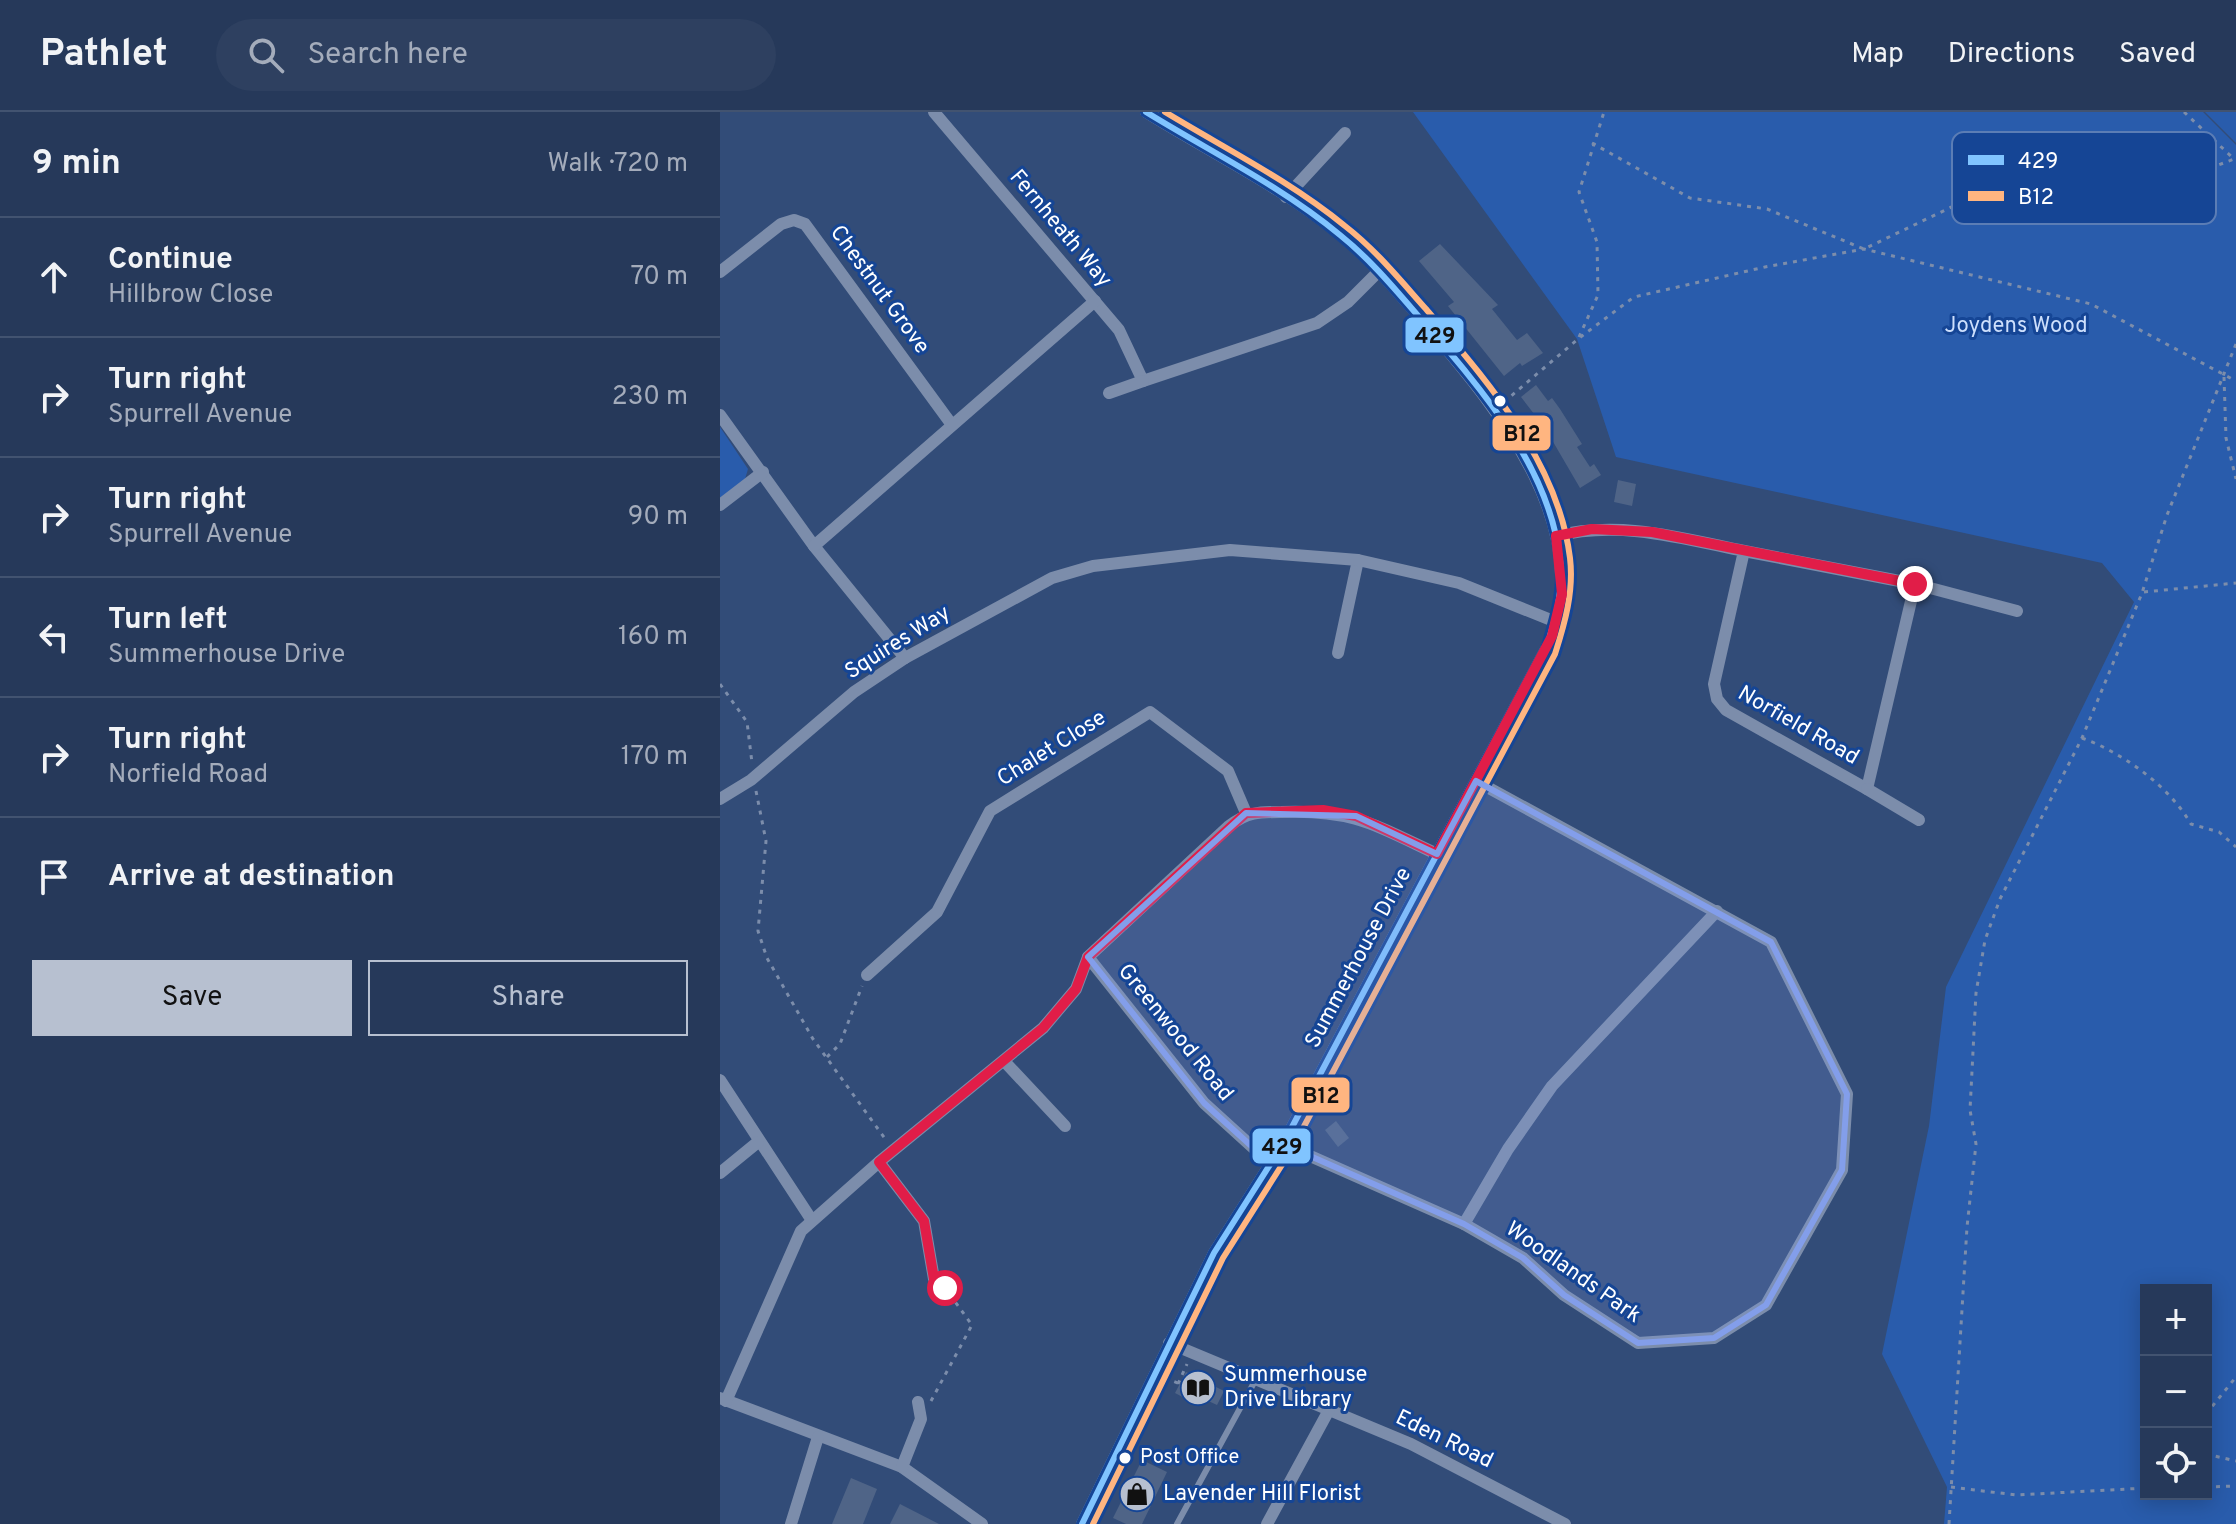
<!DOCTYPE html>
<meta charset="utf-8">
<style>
:root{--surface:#26395a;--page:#2e4060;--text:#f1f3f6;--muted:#a4acbb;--line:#425370;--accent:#b7c0d0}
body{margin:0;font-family:Overpass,sans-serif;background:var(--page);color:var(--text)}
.controls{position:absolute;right:24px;bottom:24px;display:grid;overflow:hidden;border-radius:0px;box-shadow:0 4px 20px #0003}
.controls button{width:72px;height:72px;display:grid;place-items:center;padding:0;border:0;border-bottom:2px solid var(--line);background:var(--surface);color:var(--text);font:40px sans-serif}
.stop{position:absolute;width:24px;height:24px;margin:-18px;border:6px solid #e11d48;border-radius:50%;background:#fff}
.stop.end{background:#e11d48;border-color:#fff;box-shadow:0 2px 8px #0008}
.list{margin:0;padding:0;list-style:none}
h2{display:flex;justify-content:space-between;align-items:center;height:104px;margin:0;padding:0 32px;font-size:34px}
h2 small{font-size:26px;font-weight:400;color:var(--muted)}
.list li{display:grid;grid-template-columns:52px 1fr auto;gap:24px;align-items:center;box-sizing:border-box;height:120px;padding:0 32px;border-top:2px solid var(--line)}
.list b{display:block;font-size:30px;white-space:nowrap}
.list p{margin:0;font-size:26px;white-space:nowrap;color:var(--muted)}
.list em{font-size:26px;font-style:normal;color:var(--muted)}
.actions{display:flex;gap:16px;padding:24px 32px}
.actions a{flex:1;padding:18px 0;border:2px solid var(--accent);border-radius:0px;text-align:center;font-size:28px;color:var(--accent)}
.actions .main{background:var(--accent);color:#111}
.icon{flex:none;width:44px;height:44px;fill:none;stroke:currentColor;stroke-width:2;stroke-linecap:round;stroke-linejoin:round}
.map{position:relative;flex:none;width:1516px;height:1412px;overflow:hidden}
header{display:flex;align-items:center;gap:48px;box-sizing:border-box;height:112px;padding:0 40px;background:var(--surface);border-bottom:2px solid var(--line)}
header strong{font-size:38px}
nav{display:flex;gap:44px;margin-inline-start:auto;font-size:28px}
.search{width:560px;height:72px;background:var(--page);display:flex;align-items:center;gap:20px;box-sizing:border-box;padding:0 28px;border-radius:44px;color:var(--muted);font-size:30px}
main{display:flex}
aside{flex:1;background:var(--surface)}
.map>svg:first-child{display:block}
</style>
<header>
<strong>Pathlet</strong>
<div class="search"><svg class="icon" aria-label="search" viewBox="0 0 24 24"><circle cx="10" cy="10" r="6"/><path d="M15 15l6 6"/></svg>Search here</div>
<nav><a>Map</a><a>Directions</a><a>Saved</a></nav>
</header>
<main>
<aside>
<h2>9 min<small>Walk · 720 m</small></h2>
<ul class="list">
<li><svg class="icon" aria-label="ahead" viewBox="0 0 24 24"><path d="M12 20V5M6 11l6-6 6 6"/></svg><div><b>Continue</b><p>Hillbrow Close</p></div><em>70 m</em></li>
<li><svg class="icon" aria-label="right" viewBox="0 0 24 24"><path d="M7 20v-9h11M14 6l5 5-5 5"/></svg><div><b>Turn right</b><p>Spurrell Avenue</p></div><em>230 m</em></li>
<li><svg class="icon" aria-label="right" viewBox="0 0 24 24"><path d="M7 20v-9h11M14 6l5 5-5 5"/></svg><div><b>Turn right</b><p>Spurrell Avenue</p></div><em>90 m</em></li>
<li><svg class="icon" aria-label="left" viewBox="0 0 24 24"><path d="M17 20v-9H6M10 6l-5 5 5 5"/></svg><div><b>Turn left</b><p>Summerhouse Drive</p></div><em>160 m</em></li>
<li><svg class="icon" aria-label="right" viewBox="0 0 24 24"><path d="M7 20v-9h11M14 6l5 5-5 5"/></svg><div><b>Turn right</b><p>Norfield Road</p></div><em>170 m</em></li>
<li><svg class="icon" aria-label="arrive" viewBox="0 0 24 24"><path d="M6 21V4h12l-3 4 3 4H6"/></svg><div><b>Arrive at destination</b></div></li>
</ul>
<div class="actions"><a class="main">Save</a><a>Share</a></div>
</aside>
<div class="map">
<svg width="1516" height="1412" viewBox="0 0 1516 1412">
<rect width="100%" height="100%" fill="#324c78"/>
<g fill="#295cac" fill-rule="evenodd">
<path d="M693,0h790l33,33v1379h-292l3,-37 -65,-133 47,-228 17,-139 188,-385 -32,-39 -486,-106 -39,-118zM1426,1178h60v204h-60z"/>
<path d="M1485,0h31v31z"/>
<path d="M0,315l28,42 -3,10 -25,19z"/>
</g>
<g fill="#4f6487">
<path d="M720,132l58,61 -6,4 25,31 10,-7 16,20 -21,13 -2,-3 -16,13 -56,-70 6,-4 -35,-41z"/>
<path d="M816,273l12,16 4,-3 8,11 22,35 -5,3 13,20 4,-3 7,11 -21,13 -35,-60 -24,-31z"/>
<path d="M898,368l18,4 -4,22 -18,-4z"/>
<path d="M616,1009l13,17 -11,9 -13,-17z"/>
<path d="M466,1260l38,19 -7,14 -13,-6 -4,7 -25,-13z"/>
<path d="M422,1348l25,12 -25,52h-16l-13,-6z"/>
<path d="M131,1366l26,11 -14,35h-31z"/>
<path d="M180,1392l39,20h-49z"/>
</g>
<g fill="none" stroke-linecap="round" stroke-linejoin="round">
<g stroke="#7c8dab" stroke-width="3" stroke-dasharray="4 6" stroke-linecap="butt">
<path d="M1464,0l49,46"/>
<path d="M872,31l98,55 77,11 97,40 98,-47 32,-20 58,-4 125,3 57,-22"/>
<path d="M859,225l19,-42 -1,-53 -18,-50 25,-80"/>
<path d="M1504,265l2,61 10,41"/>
<path d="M784,290l74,-63 56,-42 131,-30 99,-18 227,55 145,77"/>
<path d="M1424,480l92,-9"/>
<path d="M0,572l27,38 5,41"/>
<path d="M1362,626c41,15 87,48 109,86l28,8 17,15"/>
<path d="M36,679l10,50 -8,90 9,27 46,81 73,101"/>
<path d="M107,945l13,-13 22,-58"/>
<path d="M445,1266l15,6"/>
<path d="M458,1272l9,-20"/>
<path d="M211,1289l41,-76 -27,-37"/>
<path d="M1486,1302l30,-37"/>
<path d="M1486,1342l30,7"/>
<path d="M1231,1375l65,8 130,-7"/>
<path d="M1486,1375l30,-1"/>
<path d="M1229,1412l18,-297 9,-83 -6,-34 6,-117 9,-53 15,-41 82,-161 32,-77 28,-68 25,-78 69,-171"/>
</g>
<path stroke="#7c8dab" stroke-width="6" d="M457,1412l79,-145"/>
<g stroke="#7c8dab" stroke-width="12">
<path d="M214,0l185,218 24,51 174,-58 31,-21 32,-32"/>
<path d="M566,85l59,-64"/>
<path d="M0,160l61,-48 13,-4 11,4 147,201"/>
<path d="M389,281l34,-12"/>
<path d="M0,303l94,131 91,112"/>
<path d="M0,393l43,-33"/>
<path d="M836,424c63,-16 125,2 188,15l-30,133 3,15 9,11 141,79 48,-205"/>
<path d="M94,434l281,-245"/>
<path d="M1024,439l171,33 102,27"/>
<path d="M618,541l20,-93"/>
<path d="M1147,677l52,31"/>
<path d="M0,687l31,-19 103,-88 51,-34 147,-80 41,-12 137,-16 128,10 101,23 97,39"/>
<path d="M368,845l116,146 66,60"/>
<path d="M147,863l70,-63 53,-101 160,-99 78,59 18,42"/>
<path d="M284,949l61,65"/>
<path d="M0,968l91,139"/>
<path d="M563,1032l181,80 44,-75 44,-63 165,-175"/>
<path d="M159,1050l45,59 10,58"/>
<path d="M0,1061l38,-31"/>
<path d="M744,1112l59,34 41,37 74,48 76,-5 52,-33 76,-135 5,-76 -76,-152 -295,-161"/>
<path d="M449,1231l242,101 154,80"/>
<path d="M0,1286l182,69 80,57"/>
<path d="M6,1289l75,-170 78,-69 164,-134 33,-39 12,-32 141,-131c18,-14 30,-14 52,-14 71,-3 94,13 156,42"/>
<path d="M182,1355l19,-48 -3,-17"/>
<path d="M71,1412l27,-87"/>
<path d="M362,1412l132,-271 69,-109 263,-495c54,-117 -46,-238 -118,-322 -28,-32 -54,-65 -87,-92 -59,-48 -131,-83 -195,-123"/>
<path d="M547,1412l62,-114"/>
</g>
<defs>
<path id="bus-1" d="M362,1412l132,-271 69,-109 263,-495c9,-29 18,-58 14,-89 -10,-94 -81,-174 -140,-242 -25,-29 -50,-59 -80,-83 -59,-49 -129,-83 -194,-123"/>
<path id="bus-2" d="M373,1412l130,-266 69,-109 263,-495c10,-31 19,-63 15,-96 -12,-97 -83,-177 -144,-249 -26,-29 -50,-59 -81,-83 -55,-45 -119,-77 -180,-114"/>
</defs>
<use href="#bus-1" stroke="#154595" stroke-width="12"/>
<use href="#bus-2" stroke="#154595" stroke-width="12"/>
<use href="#bus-1" stroke="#80c4ff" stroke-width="6"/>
<use href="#bus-2" stroke="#ffb580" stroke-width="6"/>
</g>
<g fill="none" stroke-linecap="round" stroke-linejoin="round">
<path stroke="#e11d48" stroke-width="10" d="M225,1176l-11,-9 -10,-58 -45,-59 164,-134 33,-39 12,-32 158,-144 77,-3 33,6 81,38 115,-218 10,-42 -6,-58 36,-7 60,3 263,52"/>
</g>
<path fill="#839eea" fill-opacity="0.2" stroke="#839eea" stroke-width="6" stroke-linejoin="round" d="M756,669l295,161 76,152 -5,76 -76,135 -52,33 -76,5 -74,-48 -41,-37 -59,-34 -181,-80 -13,19 -66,-60 -116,-146 158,-144 110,3 81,38z"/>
<defs>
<symbol id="library-disc" viewBox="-11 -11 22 22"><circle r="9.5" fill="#b7c0d0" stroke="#154595"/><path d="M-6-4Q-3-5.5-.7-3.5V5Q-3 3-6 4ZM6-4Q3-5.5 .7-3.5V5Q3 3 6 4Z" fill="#111"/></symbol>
<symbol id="shop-disc" viewBox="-11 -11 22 22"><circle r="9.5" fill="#b7c0d0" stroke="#154595"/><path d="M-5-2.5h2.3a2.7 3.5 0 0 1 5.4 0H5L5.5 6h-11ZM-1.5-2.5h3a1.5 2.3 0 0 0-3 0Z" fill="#111"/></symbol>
</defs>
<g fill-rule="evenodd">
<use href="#library-disc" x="458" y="1256" width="40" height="40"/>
<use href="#shop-disc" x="397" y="1362" width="40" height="40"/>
</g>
<g fill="#fff" stroke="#154595" stroke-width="3">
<circle cx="780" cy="289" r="7"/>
<circle cx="405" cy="1346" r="7"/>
</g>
<g text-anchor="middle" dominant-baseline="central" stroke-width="6" stroke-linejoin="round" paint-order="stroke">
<g font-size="20" fill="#fff" stroke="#154595" text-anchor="start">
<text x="420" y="1346">Post Office</text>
</g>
<g font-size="22" fill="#fff" stroke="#154595">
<text transform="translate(340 117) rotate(50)">Fernheath Way</text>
<text transform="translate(159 178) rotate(54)">Chestnut Grove</text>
<text transform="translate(178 531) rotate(-32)">Squires Way</text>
<text transform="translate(1078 614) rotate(30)">Norfield Road</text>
<text transform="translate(332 637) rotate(-32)">Chalet Close</text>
<text transform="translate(639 846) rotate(-62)">Summerhouse Drive</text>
<text transform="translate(455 921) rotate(51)">Greenwood Road</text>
<text transform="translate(853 1161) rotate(35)">Woodlands Park</text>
<text transform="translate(724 1328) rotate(26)">Eden Road</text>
</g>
<g font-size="22" fill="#cddffc" stroke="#154595">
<text x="1296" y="214">Joydens Wood</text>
</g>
<g font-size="22" fill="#fff" stroke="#154595" text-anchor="start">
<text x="504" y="1263">Summerhouse<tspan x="504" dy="25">Drive Library</tspan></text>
<text x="443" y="1382">Lavender Hill Florist</text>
</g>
</g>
<rect x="1232" y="20" width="264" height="92" rx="12" fill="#154595" stroke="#5b7db5" stroke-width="2"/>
<rect x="1248" y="43" width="36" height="10" fill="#80c4ff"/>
<rect x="1248" y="79" width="36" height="10" fill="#ffb580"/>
<g font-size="22" fill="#fff">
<text x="1298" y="56">429</text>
<text x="1298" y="92">B12</text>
</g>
<g stroke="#154595" stroke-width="3">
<rect x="684" y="204" width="61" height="38" rx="8" fill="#80c4ff"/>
<rect x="771" y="302" width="61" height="38" rx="8" fill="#ffb580"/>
<rect x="570" y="964" width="61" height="38" rx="8" fill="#ffb580"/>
<rect x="531" y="1015" width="61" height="38" rx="8" fill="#80c4ff"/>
</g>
<g font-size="22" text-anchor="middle" font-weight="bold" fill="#111">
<text x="715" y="231">429</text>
<text x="802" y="329">B12</text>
<text x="601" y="991">B12</text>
<text x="562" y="1042">429</text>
</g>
</svg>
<div class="controls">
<button>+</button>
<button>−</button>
<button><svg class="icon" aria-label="locate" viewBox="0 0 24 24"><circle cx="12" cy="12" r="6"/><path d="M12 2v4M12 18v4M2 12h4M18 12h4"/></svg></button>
</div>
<div class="stop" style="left:225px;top:1176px"></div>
<div class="stop end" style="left:1195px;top:472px"></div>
</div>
</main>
